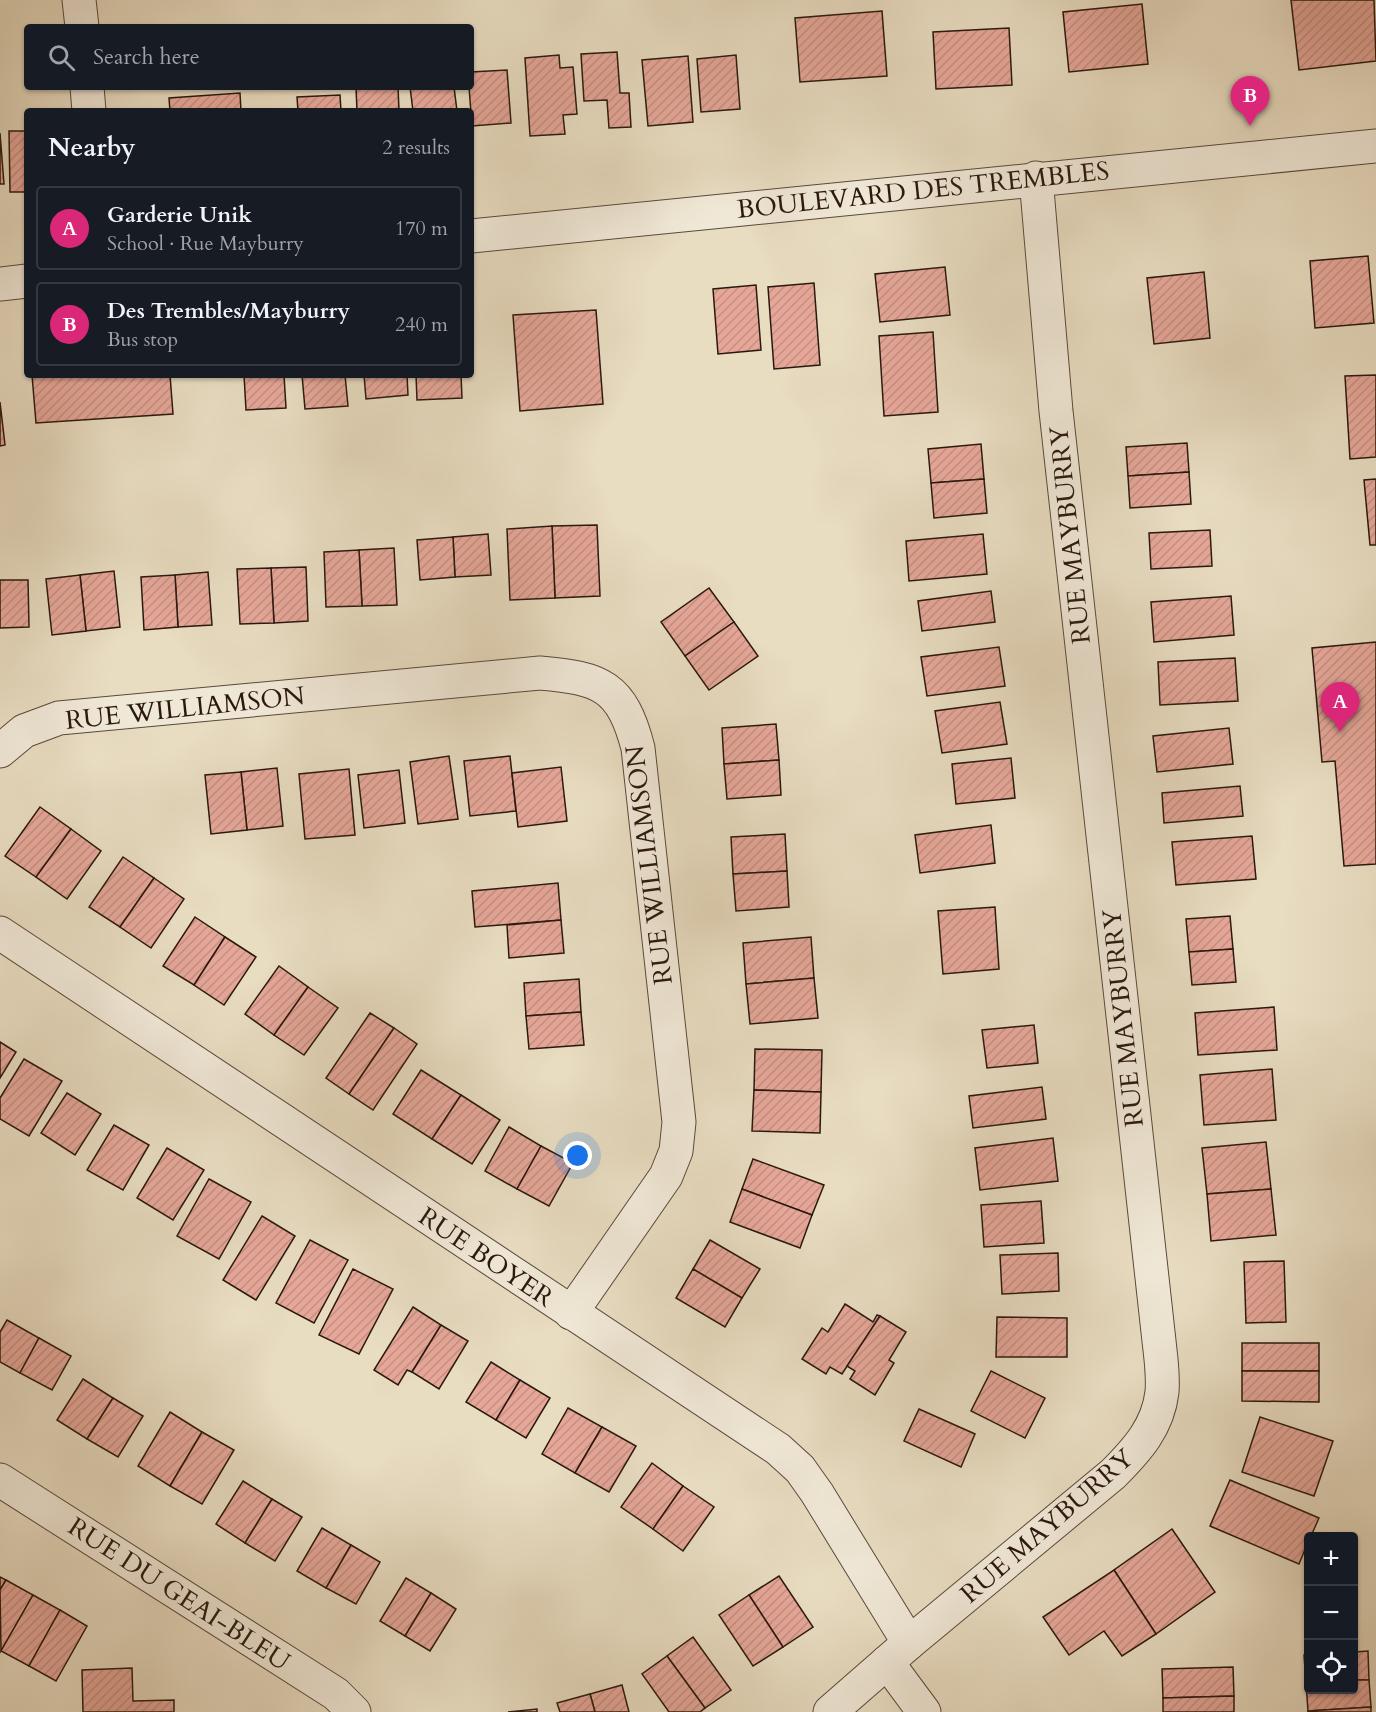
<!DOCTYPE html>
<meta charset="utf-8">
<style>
:root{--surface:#171b24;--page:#242831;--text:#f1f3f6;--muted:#9ea1a6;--line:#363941;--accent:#db2777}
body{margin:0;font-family:Cardo,serif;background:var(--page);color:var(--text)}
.controls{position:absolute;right:18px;bottom:18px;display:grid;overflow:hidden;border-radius:6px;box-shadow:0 2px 4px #0004}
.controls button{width:54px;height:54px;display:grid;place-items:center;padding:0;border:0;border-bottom:2px solid var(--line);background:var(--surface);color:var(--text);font:30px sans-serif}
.you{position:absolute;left:578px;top:1156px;width:21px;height:21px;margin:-15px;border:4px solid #fff;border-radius:50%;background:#1a73e8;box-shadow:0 0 0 9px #1a73e833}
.badge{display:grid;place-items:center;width:39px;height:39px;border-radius:50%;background:var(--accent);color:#fff;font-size:20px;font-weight:700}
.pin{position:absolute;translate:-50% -50px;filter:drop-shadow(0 2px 3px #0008)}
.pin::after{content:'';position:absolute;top:32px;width:21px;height:18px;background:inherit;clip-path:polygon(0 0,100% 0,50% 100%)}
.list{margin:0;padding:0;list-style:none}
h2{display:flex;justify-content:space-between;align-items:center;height:78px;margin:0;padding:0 24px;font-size:26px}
h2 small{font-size:20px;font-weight:400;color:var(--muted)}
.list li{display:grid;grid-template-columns:39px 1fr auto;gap:18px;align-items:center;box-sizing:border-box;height:84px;margin:0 12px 12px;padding:0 12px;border:2px solid var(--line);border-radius:6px}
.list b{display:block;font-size:22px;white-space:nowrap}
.list p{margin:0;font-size:20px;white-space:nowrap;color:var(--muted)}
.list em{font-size:20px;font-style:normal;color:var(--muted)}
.icon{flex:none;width:33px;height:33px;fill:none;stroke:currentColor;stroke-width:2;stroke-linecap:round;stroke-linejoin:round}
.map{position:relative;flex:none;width:1376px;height:1712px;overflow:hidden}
.search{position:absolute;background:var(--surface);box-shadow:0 2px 4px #0004;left:24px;top:24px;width:450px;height:66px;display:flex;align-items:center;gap:15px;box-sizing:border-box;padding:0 21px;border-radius:6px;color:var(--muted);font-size:22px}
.panel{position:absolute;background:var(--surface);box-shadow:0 2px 4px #0004;left:24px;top:108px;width:450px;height:270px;border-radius:6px}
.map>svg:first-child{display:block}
</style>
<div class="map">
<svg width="1376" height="1712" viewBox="0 0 1376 1712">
<defs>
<pattern id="building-hatch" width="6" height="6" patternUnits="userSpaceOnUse" patternTransform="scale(1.5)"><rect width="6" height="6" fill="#e6a799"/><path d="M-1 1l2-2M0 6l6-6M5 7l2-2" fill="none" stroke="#c58f83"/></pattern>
</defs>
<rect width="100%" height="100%" fill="#e8dcc1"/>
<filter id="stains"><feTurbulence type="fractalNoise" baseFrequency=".00333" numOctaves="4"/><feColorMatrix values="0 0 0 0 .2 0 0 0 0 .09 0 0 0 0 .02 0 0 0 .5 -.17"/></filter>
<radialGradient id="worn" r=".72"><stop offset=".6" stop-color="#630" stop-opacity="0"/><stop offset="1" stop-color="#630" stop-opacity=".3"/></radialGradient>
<g fill="url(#building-hatch)" stroke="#2a180e" stroke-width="1.5">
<path d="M1291,0h83l2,61 -77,9z"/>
<path d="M1142,4l6,60 -79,8 -6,-60z"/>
<path d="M882,11l5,65 -87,6 -5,-64z"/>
<path d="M1009,28l3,57 -76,4 -3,-57z"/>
<path d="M617,52l3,41h9l2,34 -22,1 -2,-28 -23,1 -3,-47z"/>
<path d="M559,55l1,13 13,-1 4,47 -14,1 2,19 -35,2 -5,-78z"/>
<path d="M736,55l4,54 -39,3 -4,-53z"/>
<path d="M688,56l5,66 -45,4 -6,-66z"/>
<path d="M507,70l4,53 -39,3 -3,-39h2v-15z"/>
<path d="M356,87h42l1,24h-42z"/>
<path d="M410,87h44l3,24h-44z"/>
<path d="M240,93l1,18h-71l-1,-13z"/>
<path d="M340,95l1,16h-43l-1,-14z"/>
<path d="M9,131h18v61h-17z"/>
<path d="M0,133l4,51h-4z"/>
<path d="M1368,256l6,67 -59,5 -5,-67z"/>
<path d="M945,267l5,48 -70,7 -5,-48z"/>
<path d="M1204,272l6,66 -56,6 -7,-66z"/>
<path d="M814,283l6,82 -46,4 -6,-82z"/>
<path d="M756,285l5,65 -43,4 -5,-65z"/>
<path d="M596,310l7,94 -83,7 -7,-96z"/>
<path d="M933,332l5,80 -54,4 -5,-80z"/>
<path d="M32,375h138l3,39 -137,9z"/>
<path d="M244,375h40l2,33 -40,2z"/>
<path d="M302,375h43l3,31 -43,3z"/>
<path d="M364,375h43l1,20 -42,4z"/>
<path d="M416,375h45l1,23 -45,2z"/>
<path d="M1376,375v82l-26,2 -5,-83z"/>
<path d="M0,402l5,43 -5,1z"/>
<path d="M1187,443l2,29 -61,4 -2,-29z"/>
<path d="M981,444l3,35 -53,4 -3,-34z"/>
<path d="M1189,472l2,32 -61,4 -2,-32z"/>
<path d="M984,479l3,34 -53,5 -3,-35z"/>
<path d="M1376,479v66h-6l-6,-65z"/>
<path d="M597,525l3,71 -45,2 -3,-72z"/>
<path d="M552,526l3,72 -45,2 -3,-71z"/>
<path d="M1210,530l2,36 -61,3 -2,-36z"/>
<path d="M488,534l3,41 -36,2 -2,-40z"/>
<path d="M983,534l4,40 -78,7 -3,-40z"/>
<path d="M453,537l2,40 -35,3 -3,-40z"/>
<path d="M394,548l3,57 -35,1 -3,-56z"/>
<path d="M359,550l3,56 -36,1 -2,-55z"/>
<path d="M306,567l2,54 -34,2 -3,-55z"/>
<path d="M271,568l3,55 -34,1 -3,-55z"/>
<path d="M114,571l6,56 -34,4 -6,-56z"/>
<path d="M208,572l4,53 -34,2 -3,-52z"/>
<path d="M80,575l6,56 -34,4 -6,-56z"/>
<path d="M175,575l3,52 -34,3 -3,-53z"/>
<path d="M0,580h28l1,47 -29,1z"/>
<path d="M709,588l25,34 -49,34 -24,-34z"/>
<path d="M991,591l4,31 -73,9 -4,-30z"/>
<path d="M1231,596l3,39 -80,7 -3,-40z"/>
<path d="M734,622l24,34 -49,34 -24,-34z"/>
<path d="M1376,642v222l-32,2 -9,-105 -13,1 -10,-114z"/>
<path d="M999,647l6,39 -78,10 -6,-39z"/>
<path d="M1235,658l3,43 -78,4 -2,-43z"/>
<path d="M1000,702l7,42 -65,9 -7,-42z"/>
<path d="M776,724l3,36 -55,4 -2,-36z"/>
<path d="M1229,728l4,36 -76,8 -4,-36z"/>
<path d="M449,756l9,63 -40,5 -8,-62z"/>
<path d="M510,756l6,55 -46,5 -6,-55z"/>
<path d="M1011,758l4,40 -59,6 -4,-40z"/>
<path d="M779,760l2,35 -54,4 -3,-35z"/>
<path d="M561,767l6,54 -49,6 -6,-54z"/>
<path d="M277,768l6,58 -36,4 -6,-58z"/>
<path d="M349,769l6,66 -50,4 -6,-65z"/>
<path d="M399,770l6,53 -41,5 -6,-53z"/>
<path d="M241,772l6,58 -36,4 -6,-59z"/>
<path d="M1240,786l3,30 -79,7 -2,-30z"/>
<path d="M40,807l31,22 -35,48 -31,-21z"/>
<path d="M991,825l4,38 -75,10 -5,-38z"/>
<path d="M71,829l30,22 -34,48 -31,-22z"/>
<path d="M785,834l2,37 -54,3 -2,-37z"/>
<path d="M1252,836l4,43 -80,6 -4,-43z"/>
<path d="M123,857l31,21 -34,49 -31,-20z"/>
<path d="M787,871l2,36 -53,4 -3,-37z"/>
<path d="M154,878l30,21 -33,49 -31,-21z"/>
<path d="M558,883l3,37 -86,7 -3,-36z"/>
<path d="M995,907l4,62 -56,5 -5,-63z"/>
<path d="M1230,916l3,33 -44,3 -3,-33z"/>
<path d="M195,917l30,20 -31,48 -31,-19z"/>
<path d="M561,920l3,33 -55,5 -2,-33z"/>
<path d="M225,937l31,20 -32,48 -30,-20z"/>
<path d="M811,937l3,41 -68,6 -3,-41z"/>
<path d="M1233,949l3,33 -44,3 -3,-33z"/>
<path d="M279,966l29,21 -34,48 -29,-21z"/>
<path d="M814,978l4,40 -68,6 -4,-40z"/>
<path d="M579,979l2,33 -55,4 -2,-33z"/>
<path d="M308,987l30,21 -34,47 -30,-20z"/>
<path d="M1274,1007l3,43 -79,5 -3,-42z"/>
<path d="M581,1012l3,33 -55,4 -3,-33z"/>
<path d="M370,1013l24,15 -45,66 -23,-16z"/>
<path d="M1034,1025l4,38 -51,5 -5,-38z"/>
<path d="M394,1028l23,16 -44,66 -24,-16z"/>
<path d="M0,1042l16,10 -16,26z"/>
<path d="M755,1049l67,1 -1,42 -67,-2z"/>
<path d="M24,1059l38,22 -33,55 -29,-17v-21z"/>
<path d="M1272,1069l4,51 -72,5 -4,-50z"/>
<path d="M421,1070l40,25 -29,44 -39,-25z"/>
<path d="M1042,1087l4,32 -73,9 -4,-32z"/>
<path d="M754,1090l67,2 -1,41 -68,-2z"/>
<path d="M67,1093l34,21 -26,41 -34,-22z"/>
<path d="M461,1095l39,25 -28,44 -40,-25z"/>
<path d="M114,1125l35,20 -26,45 -36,-20z"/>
<path d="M509,1127l32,19 -24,43 -32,-18z"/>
<path d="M1053,1138l5,43 -78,9 -5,-42z"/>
<path d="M1266,1142l5,47 -64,5 -5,-46z"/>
<path d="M541,1146l32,17 -24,43 -32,-17z"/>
<path d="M167,1148l37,22 -31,50 -36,-22z"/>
<path d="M753,1159l71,26 -12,30 -70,-26z"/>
<path d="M209,1179l42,23 -32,57 -42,-23z"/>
<path d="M742,1189l70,26 -12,33 -70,-26z"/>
<path d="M1271,1189l5,46 -65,6 -4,-47z"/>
<path d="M1041,1201l3,42 -60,4 -3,-42z"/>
<path d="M262,1216l33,20 -39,64 -33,-20z"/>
<path d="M310,1240l38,20 -34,63 -38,-20z"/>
<path d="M710,1240l50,29 -18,29 -49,-29z"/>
<path d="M1058,1253l1,38 -57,3 -2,-39z"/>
<path d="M1284,1261l2,61 -40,1 -2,-61z"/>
<path d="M353,1269l40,20 -34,65 -40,-19z"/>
<path d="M693,1269l49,29 -17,29 -49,-29z"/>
<path d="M845,1304l28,18 4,-7 3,1 -38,58 -12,-7 -4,7 -24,-15 20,-31 6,4z"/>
<path d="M413,1307l28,18 -29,47 -5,-2 -9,15 -24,-15z"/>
<path d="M880,1316l26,16 -17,28 5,3 -19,32 -25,-16 5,-8 -8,-5z"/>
<path d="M997,1317l70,1v39h-71z"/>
<path d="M7,1320l32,18 -19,35 -20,-11v-30z"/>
<path d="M441,1325l27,16 -29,48 -27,-17z"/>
<path d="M39,1338l32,18 -19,34 -32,-17z"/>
<rect x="1242" y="1343" width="77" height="28"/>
<path d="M491,1362l29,18 -24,40 -30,-18z"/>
<path d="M991,1371l54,27 -20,40 -54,-27z"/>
<path d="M1242,1371h77v31l-77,-1z"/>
<path d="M83,1379l30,19 -26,41 -30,-19z"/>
<path d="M520,1380l30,18 -24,40 -30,-18z"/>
<path d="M113,1398l30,18 -25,41 -31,-18z"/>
<path d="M568,1408l34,19 -27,46 -33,-19z"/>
<path d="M919,1409l56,25 -14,33 -57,-26z"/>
<path d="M170,1412l32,20 -32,54 -32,-20z"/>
<path d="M1260,1417l73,24 -19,55 -72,-24z"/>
<path d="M602,1427l34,19 -27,46 -34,-19z"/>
<path d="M202,1432l32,18 -32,54 -32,-18z"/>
<path d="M652,1463l31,23 -30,43 -32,-22z"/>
<path d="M1230,1480l89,38 -8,18h-3v6l-9,22 -89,-38z"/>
<path d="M243,1481l29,18 -27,44 -29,-19z"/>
<path d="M683,1486l31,21 -31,44 -30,-22z"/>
<path d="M272,1499l30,18 -27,44 -30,-18z"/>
<path d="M322,1528l29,17 -25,43 -29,-17z"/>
<path d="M1172,1529l43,63 -59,42 -42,-64z"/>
<path d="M351,1545l29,17 -24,42 -30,-16z"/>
<path d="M1114,1570l42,64 -34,22 -18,-25 -35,24 -26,-38z"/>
<path d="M779,1576l34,51 -30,20 -34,-52z"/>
<path d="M0,1577l6,3 -6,10z"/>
<path d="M406,1578l25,15 -26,43 -25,-15z"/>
<path d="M6,1580l27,15 -32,56 -1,-61z"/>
<path d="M431,1593l25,16 -26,42 -25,-15z"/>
<path d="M33,1595l27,15 -31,56 -28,-15z"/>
<path d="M749,1595l34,52 -30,19 -34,-51z"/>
<path d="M60,1610l27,16 -31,55 -27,-15z"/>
<path d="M693,1637l38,53 -26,18 -38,-52z"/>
<path d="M1368,1651l1,29h-15v-28z"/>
<path d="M1308,1654v29h-2l-2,-28z"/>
<path d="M667,1656l38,52 -5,4h-31l-27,-38z"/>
<path d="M1233,1667l1,29 -71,2 -1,-29z"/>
<path d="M132,1668l1,33 41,-1v12h-91l-1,-42z"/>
<path d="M1354,1680h15l2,27 -63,4 -2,-28h2v7h46z"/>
<path d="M622,1685l7,27h-34l-5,-18z"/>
<path d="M590,1694l5,18h-35l-3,-9z"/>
<path d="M1234,1696v16h-71v-14z"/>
<path d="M1371,1707v5h-63v-1z"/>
<path d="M537,1709v3h-29z"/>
</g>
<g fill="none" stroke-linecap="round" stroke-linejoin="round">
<defs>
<g id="minor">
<path d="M79,0l3,27"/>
<path d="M87,87l2,24"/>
<path d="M471,236l905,-90"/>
<path d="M0,284l27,-3"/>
<path d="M0,751l24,-20 35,-13 481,-45c61,5 82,13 98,75l41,374 -3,29 -10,25 -95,137"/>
<path d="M0,933l778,516 22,20 17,24 92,150"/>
<path d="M0,1480l336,214 18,18"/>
<path d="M887,1662l37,50"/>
<path d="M830,1712l79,-69 204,-169c24,-24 45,-47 49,-82 1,-11 0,-22 -1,-33l-105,-948 -20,-233"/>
</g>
</defs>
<use href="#minor" stroke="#5a493b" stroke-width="35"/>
<use href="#minor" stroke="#f0e8d7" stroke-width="33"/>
</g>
<g text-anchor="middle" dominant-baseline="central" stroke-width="5" stroke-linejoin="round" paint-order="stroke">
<g font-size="26" fill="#2a180e" stroke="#f0e8d7">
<text transform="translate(923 190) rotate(-6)">BOULEVARD DES TREMBLES</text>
<text transform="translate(1070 535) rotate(-96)">RUE MAYBURRY</text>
<text transform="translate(185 708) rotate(-6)">RUE WILLIAMSON</text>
<text transform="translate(649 865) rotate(-97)">RUE WILLIAMSON</text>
<text transform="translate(1123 1018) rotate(-96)">RUE MAYBURRY</text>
<text transform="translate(486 1257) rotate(34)">RUE BOYER</text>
<text transform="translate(1047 1526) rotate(-41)">RUE MAYBURRY</text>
<text transform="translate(179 1594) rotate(33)">RUE DU GEAI-BLEU</text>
</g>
</g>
<rect width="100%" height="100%" filter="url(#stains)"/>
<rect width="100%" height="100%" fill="url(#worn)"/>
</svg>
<div class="controls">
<button>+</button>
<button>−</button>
<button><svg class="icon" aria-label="locate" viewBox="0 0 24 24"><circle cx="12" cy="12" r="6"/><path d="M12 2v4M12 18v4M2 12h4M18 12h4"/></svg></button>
</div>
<div class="you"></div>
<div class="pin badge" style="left:1340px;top:732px">A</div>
<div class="pin badge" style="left:1250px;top:126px">B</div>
<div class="search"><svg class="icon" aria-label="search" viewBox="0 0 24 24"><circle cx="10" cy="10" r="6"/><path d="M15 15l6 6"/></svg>Search here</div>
<section class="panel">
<h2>Nearby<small>2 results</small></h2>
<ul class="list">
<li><span class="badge">A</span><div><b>Garderie Unik</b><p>School · Rue Mayburry</p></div><em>170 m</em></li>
<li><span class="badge">B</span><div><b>Des Trembles/Mayburry</b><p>Bus stop</p></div><em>240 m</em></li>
</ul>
</section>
</div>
